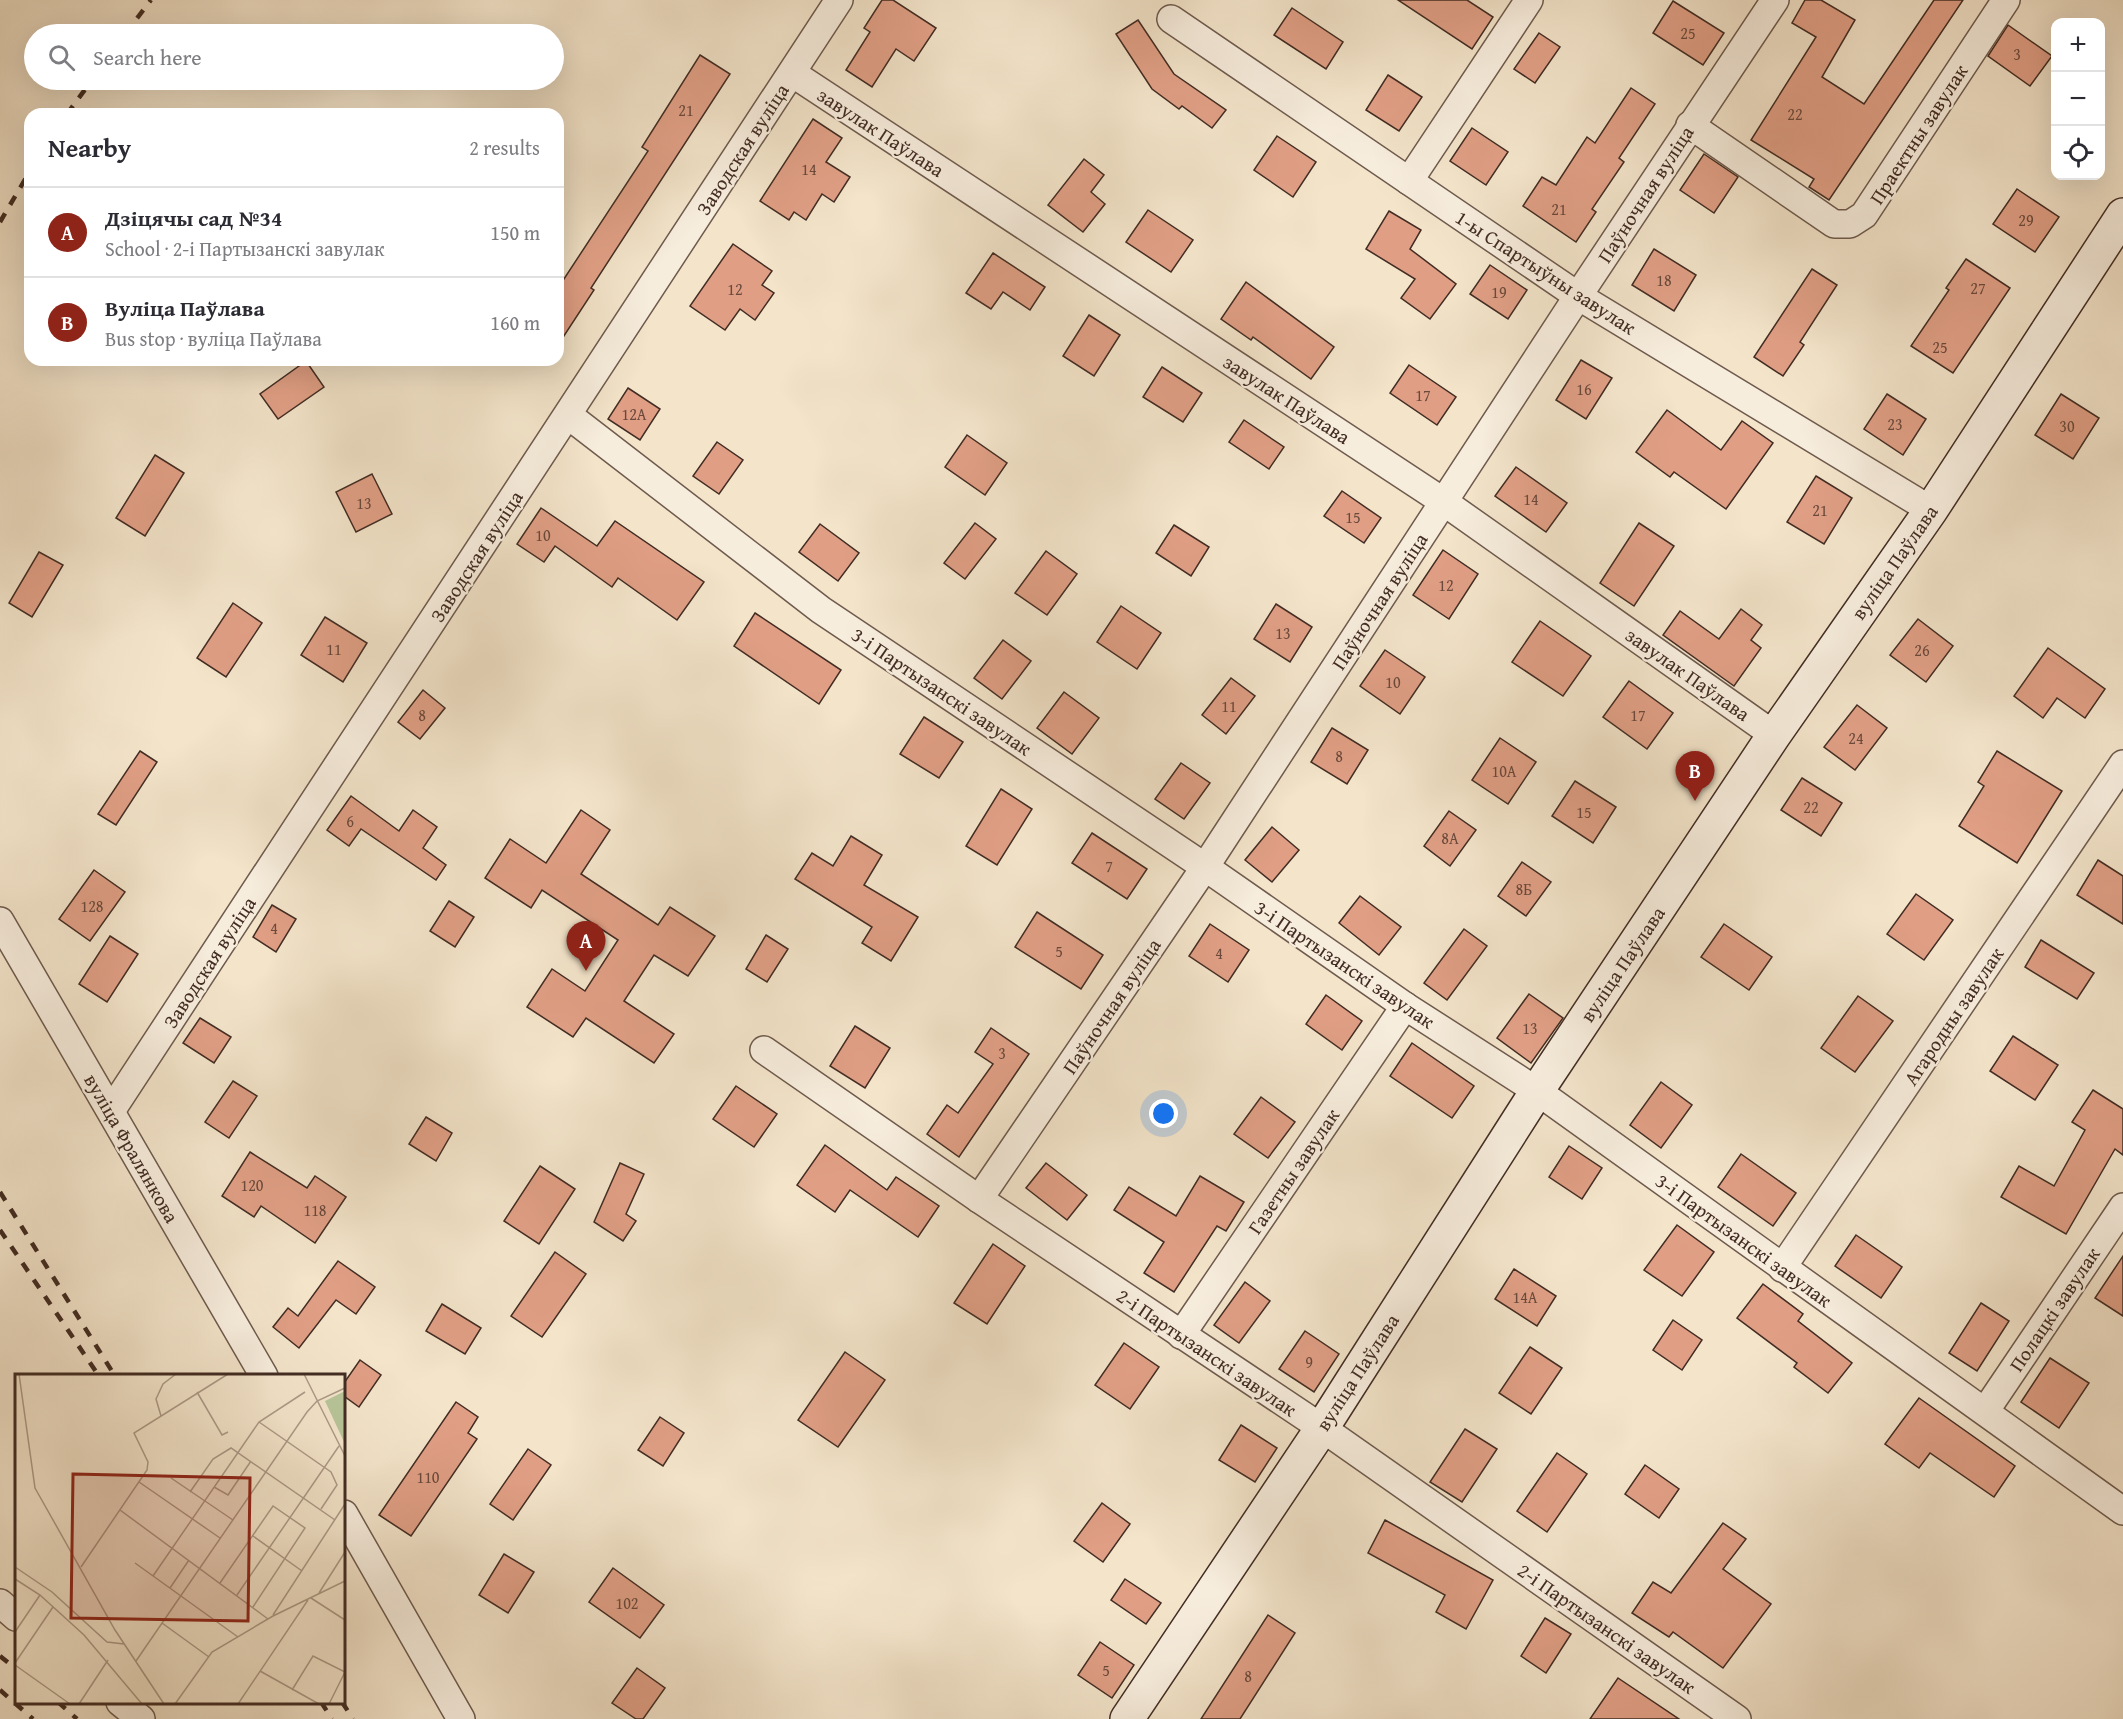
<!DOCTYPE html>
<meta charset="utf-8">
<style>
:root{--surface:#fff;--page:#f7f7f7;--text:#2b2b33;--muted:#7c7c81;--line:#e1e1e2;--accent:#8f2418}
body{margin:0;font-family:"Gentium Book Plus",serif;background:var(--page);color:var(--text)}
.controls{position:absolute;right:18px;top:18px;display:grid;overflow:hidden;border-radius:12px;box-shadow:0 6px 24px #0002}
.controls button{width:54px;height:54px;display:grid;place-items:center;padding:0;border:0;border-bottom:2px solid var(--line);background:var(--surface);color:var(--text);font:30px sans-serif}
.you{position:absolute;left:1164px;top:1114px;width:21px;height:21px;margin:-15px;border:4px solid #fff;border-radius:50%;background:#1a73e8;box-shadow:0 0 0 9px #1a73e833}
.badge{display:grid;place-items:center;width:39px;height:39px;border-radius:50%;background:var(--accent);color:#fff;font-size:20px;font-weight:700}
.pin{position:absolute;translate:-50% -50px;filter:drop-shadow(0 2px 3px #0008)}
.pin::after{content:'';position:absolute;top:32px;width:21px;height:18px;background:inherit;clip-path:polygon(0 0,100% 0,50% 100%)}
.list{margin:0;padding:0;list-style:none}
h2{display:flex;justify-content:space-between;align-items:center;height:78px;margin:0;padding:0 24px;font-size:26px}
h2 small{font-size:20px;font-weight:400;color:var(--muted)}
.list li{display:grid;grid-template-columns:39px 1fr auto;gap:18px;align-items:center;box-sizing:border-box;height:90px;padding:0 24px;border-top:2px solid var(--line)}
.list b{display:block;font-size:22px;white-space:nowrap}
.list p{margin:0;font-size:20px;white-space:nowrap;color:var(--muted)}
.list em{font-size:20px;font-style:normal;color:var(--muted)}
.icon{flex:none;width:33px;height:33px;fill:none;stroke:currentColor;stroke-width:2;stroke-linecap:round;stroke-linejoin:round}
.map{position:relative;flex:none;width:2123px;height:1719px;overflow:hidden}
.search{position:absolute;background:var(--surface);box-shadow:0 6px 24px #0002;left:24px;top:24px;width:540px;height:66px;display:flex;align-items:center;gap:15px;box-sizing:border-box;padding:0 21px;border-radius:33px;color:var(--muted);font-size:22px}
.panel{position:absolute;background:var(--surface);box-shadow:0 6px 24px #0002;left:24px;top:108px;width:540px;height:258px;border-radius:18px}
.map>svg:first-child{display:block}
</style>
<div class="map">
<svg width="2123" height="1719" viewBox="0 0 2123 1719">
<rect width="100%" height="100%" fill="#f3e4ca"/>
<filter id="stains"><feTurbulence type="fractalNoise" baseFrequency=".00333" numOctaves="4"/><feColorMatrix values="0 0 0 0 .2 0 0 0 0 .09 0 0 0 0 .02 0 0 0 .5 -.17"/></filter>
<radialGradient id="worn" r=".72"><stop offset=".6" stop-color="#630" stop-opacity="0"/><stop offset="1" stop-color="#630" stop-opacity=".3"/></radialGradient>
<g fill="#e09f85" stroke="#422c23" stroke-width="1.5">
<path d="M882,0h11l43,28 -22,33 -18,-12 -24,38 -26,-17 24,-38 -6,-4z"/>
<path d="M1398,0h69l26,17 -21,32z"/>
<path d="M1805,0h16l34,20 -33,57 42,27 70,-104h29l-134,200 -20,-13 5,-8 -63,-39 65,-103 -24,-14z"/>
<path d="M1673,1l51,32 -21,32 -50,-32z"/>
<path d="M1292,8l51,34 -17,27 -52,-34z"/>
<path d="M1138,20l36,54 52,36 -14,18 -30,-22 -3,3 -27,-20 -36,-55z"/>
<path d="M2008,25l44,31 -22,30 -42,-30z"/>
<path d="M1539,33l21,14 -25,36 -21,-14z"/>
<path d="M700,55l30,19 -139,214 3,2 -36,55v-57l90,-137 -6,-4z"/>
<path d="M1388,75l34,22 -23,34 -33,-21z"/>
<path d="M1631,88l24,16 -36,54 5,4 -32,47 4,3 -20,30 -53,-36 19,-29 14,8 31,-48 8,6z"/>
<path d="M813,119l29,19 -16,24 24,15 -16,25 -12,-8 -16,26 -12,-8 -5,8 -29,-19z"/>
<path d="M1472,128l36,24 -22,33 -36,-24z"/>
<path d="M1277,136l39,26 -23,35 -39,-27z"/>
<path d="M1704,154l34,23 -24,36 -34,-23z"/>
<path d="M1084,159l20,16 -13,17 14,12 -22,28 -35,-27z"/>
<path d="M2017,189l42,28 -24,35 -42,-28z"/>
<path d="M1148,210l45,30 -22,32 -45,-30z"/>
<path d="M1389,211l32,19 -11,19 46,35 -26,35 -29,-21 14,-19 -49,-30z"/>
<path d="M733,244l39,27 -10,14 12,8 -19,27 -15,-11 -15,21 -35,-24z"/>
<path d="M1654,249l42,26 -22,36 -42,-26z"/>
<path d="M993,253l52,34 -15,23 -27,-18 -12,17 -25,-16z"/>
<path d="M1966,259l44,29 -57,85 -42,-27 38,-56 -3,-2z"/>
<path d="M1490,265l37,25 -19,29 -38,-25z"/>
<path d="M1812,269l25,16 -37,57 4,3 -21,31 -29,-19z"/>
<path d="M1246,282l88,65 -23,32 -58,-42 -2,3 -30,-21z"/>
<path d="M1089,315l31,20 -26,41 -31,-20z"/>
<path d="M1581,360l31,18 -26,41 -30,-19z"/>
<path d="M306,361l18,26 -46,32 -18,-25z"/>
<path d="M1409,365l47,32 -19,28 -47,-32z"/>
<path d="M1162,367l40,26 -19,29 -40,-25z"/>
<path d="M628,388l32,21 -20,31 -32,-21z"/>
<path d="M1887,394l39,25 -23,36 -39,-26z"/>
<path d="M2061,394l38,24 -26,41 -38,-24z"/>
<path d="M1667,410l54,40 21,-29 31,22 -47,66 -52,-37 -4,5 -34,-25z"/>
<path d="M1244,420l40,27 -15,22 -40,-27z"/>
<path d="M967,435l40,28 -22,32 -40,-28z"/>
<path d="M717,442l26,18 -24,34 -26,-18z"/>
<path d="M155,455l29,18 -39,63 -29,-18z"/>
<path d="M1516,467l51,36 -21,29 -51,-36z"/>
<path d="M372,474l20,40 -36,18 -20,-40z"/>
<path d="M1816,476l36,22 -28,46 -37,-22z"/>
<path d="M1342,491l39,27 -17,25 -40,-27z"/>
<path d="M541,508l56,38 18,-25 89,61 -27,38 -59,-42 -6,9 -57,-41 -11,16 -27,-18z"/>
<path d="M975,523l21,16 -31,40 -21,-16z"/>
<path d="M1639,523l35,23 -40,60 -34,-23z"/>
<path d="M820,524l39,29 -21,28 -39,-29z"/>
<path d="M1174,525l35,22 -18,29 -35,-23z"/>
<path d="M1443,550l35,24 -29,45 -36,-24z"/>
<path d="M1046,551l31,23 -30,41 -32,-22z"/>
<path d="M39,552l24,13 -31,52 -23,-14z"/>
<path d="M233,603l29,20 -36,54 -29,-19z"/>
<path d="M1276,604l36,23 -22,35 -36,-23z"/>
<path d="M1121,606l40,27 -24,36 -40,-27z"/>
<path d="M1741,609l21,16 -11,15 10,8 -27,38 -71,-51 17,-24 39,28z"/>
<path d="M755,613l86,57 -22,34 -85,-58z"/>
<path d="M325,617l42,26 -24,39 -42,-27z"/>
<path d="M1918,619l35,27 -27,36 -36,-27z"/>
<path d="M1540,621l51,35 -28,40 -51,-34z"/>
<path d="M1003,640l28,21 -29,38 -28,-21z"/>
<path d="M2048,648l57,41 -20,29 -28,-20 -14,20 -29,-22z"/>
<path d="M1385,650l40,27 -25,37 -40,-28z"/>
<path d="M1231,678l24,18 -29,38 -24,-19z"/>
<path d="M1629,681l44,32 -26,36 -44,-32z"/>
<path d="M423,690l22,18 -25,31 -22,-17z"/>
<path d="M1064,692l35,26 -27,36 -35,-26z"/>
<path d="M1857,705l30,23 -32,42 -31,-23z"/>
<path d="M924,717l39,25 -24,36 -39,-24z"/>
<path d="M1332,728l36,22 -21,34 -36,-22z"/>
<path d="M1500,738l36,24 -28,42 -36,-24z"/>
<path d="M140,751l17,11 -41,63 -18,-11z"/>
<path d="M1997,751l65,40 -45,72 -58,-37 25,-40 -6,-4z"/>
<path d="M1181,763l29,20 -26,36 -29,-20z"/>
<path d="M1802,778l40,25 -21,33 -40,-26z"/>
<path d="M1575,781l41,26 -23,36 -41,-27z"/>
<path d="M1001,789l31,20 -35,56 -31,-19z"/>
<path d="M351,796l48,35 14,-21 24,17 -14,21 23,17 -10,15 -75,-51 -12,17 -22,-16z"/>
<path d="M581,810l29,20 -29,44 77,51 12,-18 45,29 -27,40 -34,-21 -30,46 50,33 -20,29 -68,-45 -13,19 -46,-30 25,-38 33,22 33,-51 -76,-50 -11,18 -46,-30 25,-39 36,24z"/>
<path d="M1449,811l27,19 -26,36 -26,-20z"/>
<path d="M1272,827l27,23 -27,32 -27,-22z"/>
<path d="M1092,833l55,36 -20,30 -55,-36z"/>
<path d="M851,836l31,19 -18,30 54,32 -27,44 -29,-18 10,-16 -77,-48 17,-26 21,13z"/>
<path d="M2098,860l25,16v48l-46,-29z"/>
<path d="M1522,862l29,20 -25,34 -28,-20z"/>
<path d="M94,870l31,22 -35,49 -31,-22z"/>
<path d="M1916,894l37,26 -29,40 -37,-26z"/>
<path d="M1360,896l41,31 -22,28 -40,-32z"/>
<path d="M449,901l25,16 -19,30 -25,-16z"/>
<path d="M272,905l24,14 -20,33 -23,-15z"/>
<path d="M1037,912l66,43 -22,34 -66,-42z"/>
<path d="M1210,924l39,26 -21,32 -39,-26z"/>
<path d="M1724,924l48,33 -23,33 -48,-33z"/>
<path d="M1464,929l23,17 -40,54 -23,-17z"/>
<path d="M766,935l22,14 -21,33 -21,-13z"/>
<path d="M110,936l28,18 -31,48 -28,-18z"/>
<path d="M2041,940l53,33 -17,26 -52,-32z"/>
<path d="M1529,994l34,24 -32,45 -34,-25z"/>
<path d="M1326,995l36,26 -20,29 -36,-26z"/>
<path d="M1858,996l35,25 -38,51 -34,-24z"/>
<path d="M200,1018l31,19 -17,26 -31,-20z"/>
<path d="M855,1026l35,22 -25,40 -35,-22z"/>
<path d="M991,1028l38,26 -70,103 -32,-23 20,-29 11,8 35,-49 -18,-12z"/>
<path d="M2013,1036l45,29 -23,35 -45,-29z"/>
<path d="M1412,1043l62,43 -22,32 -62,-42z"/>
<path d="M233,1081l24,15 -28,42 -24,-16z"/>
<path d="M1661,1082l31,23 -31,43 -31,-23z"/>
<path d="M736,1086l41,28 -23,33 -41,-28z"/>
<path d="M2093,1090l30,19v46l-8,-6 -49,85 -65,-37 18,-31 35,20 31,-56 -13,-8z"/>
<path d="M1261,1097l34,25 -27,36 -34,-24z"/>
<path d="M426,1117l26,16 -16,28 -27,-17z"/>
<path d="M825,1145l62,45 9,-13 43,29 -21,31 -68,-47 -15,22 -38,-27z"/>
<path d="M1569,1146l33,22 -20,31 -33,-22z"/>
<path d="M250,1152l57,36 8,-12 31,21 -31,46 -54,-37 -7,11 -32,-21z"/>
<path d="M1741,1154l55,39 -23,33 -55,-39z"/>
<path d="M620,1163l24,11 -18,40 10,7 -13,20 -29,-19z"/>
<path d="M1046,1163l41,32 -20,25 -41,-32z"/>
<path d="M540,1166l35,23 -36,55 -35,-23z"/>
<path d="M1200,1176l44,26 -18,29 -9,-5 -43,66 -30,-19 20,-31 -50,-32 15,-23 47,29z"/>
<path d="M1677,1225l37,27 -32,44 -38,-26z"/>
<path d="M1856,1235l46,32 -21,31 -46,-32z"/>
<path d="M993,1244l32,22 -38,58 -33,-21z"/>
<path d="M555,1252l31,22 -44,63 -31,-21z"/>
<path d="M2123,1256v60l-28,-18z"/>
<path d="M338,1261l37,26 -19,27 -20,-14 -37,48 -26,-21 15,-19 10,8z"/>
<path d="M1514,1269l42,27 -19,30 -42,-27z"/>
<path d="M1245,1282l25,19 -31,42 -25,-18z"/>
<path d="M1763,1284l40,30 -5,7 54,42 -24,30 -34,-26 3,-4 -60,-45z"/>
<path d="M1981,1303l28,18 -32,50 -28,-18z"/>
<path d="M442,1304l39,24 -16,26 -39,-23z"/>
<path d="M1673,1320l29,20 -20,30 -29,-20z"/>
<path d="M1305,1331l34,23 -25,38 -35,-23z"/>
<path d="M1124,1343l35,24 -29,42 -35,-24z"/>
<path d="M1530,1347l32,21 -31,46 -32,-21z"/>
<path d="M845,1352l40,28 -47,67 -40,-27z"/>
<path d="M2050,1358l39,25 -30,45 -38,-26z"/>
<path d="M360,1360l21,15 -22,32 -15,-11v-13z"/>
<path d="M1919,1398l96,68 -21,31 -64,-44 -11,15 -34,-24z"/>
<path d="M456,1402l22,15 -10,16 9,6 -66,97 -32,-21z"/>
<path d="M660,1417l24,16 -21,33 -25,-16z"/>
<path d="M1241,1425l36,23 -22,34 -36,-22z"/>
<path d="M1465,1429l32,20 -35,53 -32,-20z"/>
<path d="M528,1449l23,16 -38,55 -23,-16z"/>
<path d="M1557,1453l30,21 -40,58 -30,-21z"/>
<path d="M1645,1465l34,24 -20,29 -34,-24z"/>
<path d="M1102,1503l28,21 -27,38 -29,-21z"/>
<path d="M1385,1520l108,60 -27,49 -30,-17 9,-17 -77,-42z"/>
<path d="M1723,1523l23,16 -23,30 48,35 -48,64 -50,-36 -4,5 -37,-24 21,-31 18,11z"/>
<path d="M504,1554l30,18 -26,41 -29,-18z"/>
<path d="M613,1568l51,37 -24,33 -51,-36z"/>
<path d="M1125,1579l36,24 -15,21 -35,-24z"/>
<path d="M1268,1615l27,18 -55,86h-39z"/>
<path d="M1545,1618l26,16 -25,39 -25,-17z"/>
<path d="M1100,1642l34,23 -22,33 -34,-23z"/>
<path d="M637,1668l28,20 -22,31h-7l-24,-16z"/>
<path d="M1618,1678l61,41h-89z"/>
</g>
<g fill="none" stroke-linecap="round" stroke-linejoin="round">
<defs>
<g id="street">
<path d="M1171,19l407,277 353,214"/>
<path d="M792,73l652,429 330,233"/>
<path d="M1690,125l144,99h16l14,-9 142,-215"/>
<path d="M1409,181l120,-181"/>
<path d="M568,415l253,195 384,257 200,139 132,85 586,420"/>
<path d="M0,921l264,455"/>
<path d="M764,1050l215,149 343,229 415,291"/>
<path d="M111,1111l728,-1111"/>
<path d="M979,1199l226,-332 373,-571 197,-296"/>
<path d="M1782,1268l341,-504"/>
<path d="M1181,1335l224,-329"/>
<path d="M1986,1410l137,-203"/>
<path d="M344,1514l117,205"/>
<path d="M0,1603l16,14"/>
<path d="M120,1702l21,17"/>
</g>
<path id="secondary" d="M1127,1719l195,-291 215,-337 237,-356 157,-225 192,-295"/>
</defs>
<use href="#street" stroke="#6e5a4d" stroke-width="30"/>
<use href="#secondary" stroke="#422c23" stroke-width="36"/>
<use href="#street" stroke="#f7eddd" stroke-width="27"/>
<use href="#secondary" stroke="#f7eddd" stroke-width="33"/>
<g stroke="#422c23" stroke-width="4.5" stroke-dasharray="10 10" stroke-linecap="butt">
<path d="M125,34l26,-34"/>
<path d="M67,114l25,-34"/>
<path d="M0,222l30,-51"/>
<path d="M0,1192l115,184"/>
<path d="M0,1230l99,146"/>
<path d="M0,1656l16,13"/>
<path d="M0,1690l33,29"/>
<path d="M58,1702l19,17"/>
<path d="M321,1702l11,17"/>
<path d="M342,1702l11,17"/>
</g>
</g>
<g text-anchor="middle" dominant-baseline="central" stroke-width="4.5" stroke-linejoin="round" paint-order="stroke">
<g font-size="16" fill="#6a493c">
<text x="1688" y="33">25</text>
<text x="2017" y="54">3</text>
<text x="686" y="110">21</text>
<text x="1795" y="114">22</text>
<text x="809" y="169">14</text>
<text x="1559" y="209">21</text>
<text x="2026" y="220">29</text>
<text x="1664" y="280">18</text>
<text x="1978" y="288">27</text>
<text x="735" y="289">12</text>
<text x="1499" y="292">19</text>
<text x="1940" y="347">25</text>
<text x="1584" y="389">16</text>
<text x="1423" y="395">17</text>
<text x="634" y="414">12А</text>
<text x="1895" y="424">23</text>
<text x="2067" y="426">30</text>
<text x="1531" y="499">14</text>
<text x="364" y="503">13</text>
<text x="1820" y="510">21</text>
<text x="1353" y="517">15</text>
<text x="543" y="535">10</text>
<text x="1446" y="585">12</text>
<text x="1283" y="633">13</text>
<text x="334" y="649">11</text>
<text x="1922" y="650">26</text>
<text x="1393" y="682">10</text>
<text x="1229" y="706">11</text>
<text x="422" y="715">8</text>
<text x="1638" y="715">17</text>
<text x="1856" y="738">24</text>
<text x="1339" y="756">8</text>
<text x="1504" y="771">10А</text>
<text x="1811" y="807">22</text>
<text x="1584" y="812">15</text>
<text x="350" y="821">6</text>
<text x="1450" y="838">8А</text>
<text x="1109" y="866">7</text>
<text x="1524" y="889">8Б</text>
<text x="92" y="906">128</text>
<text x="274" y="928">4</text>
<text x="1059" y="951">5</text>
<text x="1219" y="953">4</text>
<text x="1530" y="1028">13</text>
<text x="1002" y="1053">3</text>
<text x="252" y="1185">120</text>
<text x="315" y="1210">118</text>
<text x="1525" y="1297">14А</text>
<text x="1309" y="1362">9</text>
<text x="428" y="1477">110</text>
<text x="627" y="1603">102</text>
<text x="1106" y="1670">5</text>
<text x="1248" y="1676">8</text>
</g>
<g font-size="20" fill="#422c23" stroke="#f7eddd">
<text transform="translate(881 132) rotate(33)">завулак Паўлава</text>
<text transform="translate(1918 134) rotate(-57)">Праектны завулак</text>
<text transform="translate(742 149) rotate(-57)">Заводская вуліца</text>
<text transform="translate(1645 194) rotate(-57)">Паўночная вуліца</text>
<text transform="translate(1546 272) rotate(33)">1-ы Спартыўны завулак</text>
<text transform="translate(1287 399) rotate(33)">завулак Паўлава</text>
<text transform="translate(476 556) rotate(-57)">Заводская вуліца</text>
<text transform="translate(1894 562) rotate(-55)">вуліца Паўлава</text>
<text transform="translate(1379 601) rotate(-57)">Паўночная вуліца</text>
<text transform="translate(1688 674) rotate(35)">завулак Паўлава</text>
<text transform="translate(942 691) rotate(34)">3-і Партызанскі завулак</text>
<text transform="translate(209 962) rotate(-57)">Заводская вуліца</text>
<text transform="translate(1345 964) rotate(34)">3-і Партызанскі завулак</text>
<text transform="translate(1622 964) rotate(-56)">вуліца Паўлава</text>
<text transform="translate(1111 1006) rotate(-56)">Паўночная вуліца</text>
<text transform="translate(1953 1016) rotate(-56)">Агародны завулак</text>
<text transform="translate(132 1148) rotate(60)">вуліца Фралянкова</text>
<text transform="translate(1293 1171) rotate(-56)">Газетны завулак</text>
<text transform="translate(1744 1240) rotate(36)">3-і Партызанскі завулак</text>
<text transform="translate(2054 1309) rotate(-56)">Полацкі завулак</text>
<text transform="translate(1207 1352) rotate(34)">2-і Партызанскі завулак</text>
<text transform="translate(1357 1372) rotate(-57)">вуліца Паўлава</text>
<text transform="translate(1607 1628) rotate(35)">2-і Партызанскі завулак</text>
</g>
</g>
<g transform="translate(15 1374)">
<rect width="330" height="330" fill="#f3e4ca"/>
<path d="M330,17v53l-20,-43z" fill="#b8c59a"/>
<path fill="none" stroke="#ac9a87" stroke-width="1.5" d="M4,0l16,114 80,142 49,74M289,0l41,82M182,18l25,43 6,-3M146,42l-5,-17 7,-15 13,-10M244,48l72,50 6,13 -16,24M156,104l62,42M124,108l81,56M199,113l14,8 23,-34M175,118l23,-33 18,-11 104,72M105,136l148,109M238,162l49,35M120,189l103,74M0,193l37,25 55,50 17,2M66,193l66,-97 1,-8 -14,-29 94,-59M138,202l106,-154 46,-30M0,205l25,16 44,40 58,69M205,209l53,-77 32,22 -52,79M155,214l19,-28M304,219l26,-41M222,221l102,-149M296,224l34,22M258,241l72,-111M147,249l47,34M0,258l25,-37M121,287l171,-249 10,-11 28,-13M0,289l38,-56M0,291l55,39M245,297l59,33M277,316l21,-34 32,16M64,330l29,-44M160,330l37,-52 61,-36 72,-35M223,330l70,-104M314,330l16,-32"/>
<path fill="#8f2418" fill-opacity="0.15" stroke="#8f2418" stroke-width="3" d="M58,100l177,4 -2,143 -177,-3z"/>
<rect width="330" height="330" fill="none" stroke="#422c23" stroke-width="3"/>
</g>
<rect width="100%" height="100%" filter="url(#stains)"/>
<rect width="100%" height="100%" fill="url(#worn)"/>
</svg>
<div class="controls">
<button>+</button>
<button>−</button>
<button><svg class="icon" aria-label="locate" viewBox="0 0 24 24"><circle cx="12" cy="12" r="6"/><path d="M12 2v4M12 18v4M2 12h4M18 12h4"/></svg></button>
</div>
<div class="you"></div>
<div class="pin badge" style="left:586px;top:971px">A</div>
<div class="pin badge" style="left:1695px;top:801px">B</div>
<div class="search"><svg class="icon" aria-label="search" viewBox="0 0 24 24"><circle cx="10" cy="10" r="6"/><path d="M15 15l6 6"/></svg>Search here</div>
<section class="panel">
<h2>Nearby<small>2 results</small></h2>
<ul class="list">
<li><span class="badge">A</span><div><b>Дзіцячы сад №34</b><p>School · 2-і Партызанскі завулак</p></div><em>150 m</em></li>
<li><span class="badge">B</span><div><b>Вуліца Паўлава</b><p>Bus stop · вуліца Паўлава</p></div><em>160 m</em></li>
</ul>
</section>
</div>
